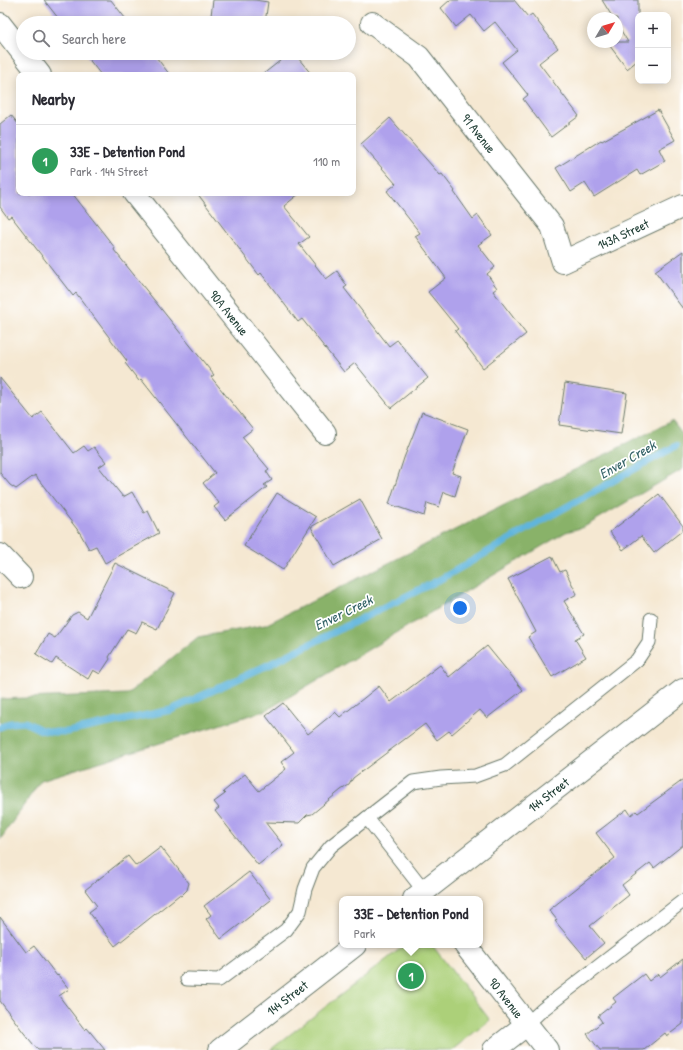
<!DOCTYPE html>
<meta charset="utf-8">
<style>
:root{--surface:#fff;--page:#f2f2f3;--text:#2b2b33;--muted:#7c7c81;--line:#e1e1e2;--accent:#1a73e8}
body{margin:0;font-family:"Patrick Hand",sans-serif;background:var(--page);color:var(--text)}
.controls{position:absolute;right:12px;top:12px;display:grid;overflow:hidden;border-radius:8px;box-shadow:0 2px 10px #0003}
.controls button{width:36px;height:36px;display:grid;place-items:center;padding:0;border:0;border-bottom:1px solid var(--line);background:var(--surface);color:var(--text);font:20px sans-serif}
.compass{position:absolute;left:587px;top:12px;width:36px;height:36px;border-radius:50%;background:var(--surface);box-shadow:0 2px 10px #0003;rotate:52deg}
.you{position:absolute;left:460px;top:608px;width:14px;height:14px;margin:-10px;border:3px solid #fff;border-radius:50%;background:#1a73e8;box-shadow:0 0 0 6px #1a73e833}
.badge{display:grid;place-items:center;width:26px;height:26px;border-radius:50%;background:var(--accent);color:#fff;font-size:13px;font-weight:700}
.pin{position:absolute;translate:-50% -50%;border:2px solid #fff;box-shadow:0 1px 4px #0006}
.popup{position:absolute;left:339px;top:896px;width:144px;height:52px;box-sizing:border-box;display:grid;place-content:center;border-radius:8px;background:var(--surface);filter:drop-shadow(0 1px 3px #0005);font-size:13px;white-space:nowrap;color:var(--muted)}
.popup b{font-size:15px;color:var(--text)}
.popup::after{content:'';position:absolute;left:50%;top:100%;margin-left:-8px;border:8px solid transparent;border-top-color:var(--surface)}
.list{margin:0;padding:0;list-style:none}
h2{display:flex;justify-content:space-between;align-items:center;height:52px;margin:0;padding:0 16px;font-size:17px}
h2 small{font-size:13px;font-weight:400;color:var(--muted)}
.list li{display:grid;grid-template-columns:26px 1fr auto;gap:12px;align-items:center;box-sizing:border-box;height:72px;padding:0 16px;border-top:1px solid var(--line)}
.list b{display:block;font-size:15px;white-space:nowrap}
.list p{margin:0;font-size:13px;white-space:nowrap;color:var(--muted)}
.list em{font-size:13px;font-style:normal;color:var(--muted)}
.icon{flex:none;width:22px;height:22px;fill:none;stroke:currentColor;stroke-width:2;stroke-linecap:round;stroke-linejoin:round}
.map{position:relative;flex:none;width:683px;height:1050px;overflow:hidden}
.search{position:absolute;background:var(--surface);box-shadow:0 2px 10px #0003;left:16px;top:16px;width:340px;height:44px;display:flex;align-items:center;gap:10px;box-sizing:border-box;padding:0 14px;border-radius:22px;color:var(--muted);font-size:15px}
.panel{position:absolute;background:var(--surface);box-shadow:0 2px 10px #0003;left:16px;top:72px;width:340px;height:124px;border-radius:8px}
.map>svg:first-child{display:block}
</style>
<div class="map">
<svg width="683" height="1050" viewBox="0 0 683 1050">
<rect width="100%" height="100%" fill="#fff"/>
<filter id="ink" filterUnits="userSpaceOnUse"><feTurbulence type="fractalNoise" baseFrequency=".025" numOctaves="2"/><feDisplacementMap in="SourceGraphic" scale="8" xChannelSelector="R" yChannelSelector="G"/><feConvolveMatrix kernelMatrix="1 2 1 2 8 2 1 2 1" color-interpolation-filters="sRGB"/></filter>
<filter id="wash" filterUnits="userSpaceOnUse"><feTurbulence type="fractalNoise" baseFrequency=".012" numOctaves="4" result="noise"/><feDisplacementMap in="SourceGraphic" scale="16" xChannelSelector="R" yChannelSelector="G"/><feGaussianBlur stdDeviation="0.9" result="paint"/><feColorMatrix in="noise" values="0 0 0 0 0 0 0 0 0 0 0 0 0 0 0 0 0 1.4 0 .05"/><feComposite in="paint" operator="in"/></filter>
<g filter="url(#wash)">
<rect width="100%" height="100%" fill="#f5e8d2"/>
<path fill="#acd079" stroke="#668656" d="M405,945h27l58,75 -38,30h-182z"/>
<path fill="#89b269" stroke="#54784e" d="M672,421l11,14v34l-99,58 -18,5 -299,178 -226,70 -41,60v-141l127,-5 71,-57 67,-12z"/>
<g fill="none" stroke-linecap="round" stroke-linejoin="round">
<path stroke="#60b5dc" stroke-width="7" d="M0,727l10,-4 15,-1 16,8 12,2h14l104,-22 99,-46 169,-84 120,-69 117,-65"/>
</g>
<g id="blocks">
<g fill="#afa1ec">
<path d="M44,0h67l18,23h-67z"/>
<path d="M213,0h42l13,2 -3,21h-55z"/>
<path d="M450,0h64l14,17 4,-3 26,34 -19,15 40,53 -28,21 -28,-38 5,-4 -26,-33 15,-12 -22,-28 -11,9 -13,-16 -15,12 -15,-19z"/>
<path d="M602,0h36v60l-11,9 -20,-27h21l-11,-18v-6h-4z"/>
<path d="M84,53h69l17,22h-69z"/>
<path d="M290,53h4l18,22h-50z"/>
<path d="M658,110l17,30 -16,9 6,12 -25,14 -3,-5 -43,27 -9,-14 -14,9 -15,-24 45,-28 1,1z"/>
<path d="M11,115l8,10v68h53l43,55 -1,2 100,125 -3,2 42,52 -11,8 27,32 -3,2 6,9 -8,5 3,2 -42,33 -11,-13 5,-4 -16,-20 12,-10 -74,-94 -2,2 -14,-18 2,-2 -51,-68 -3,3 -62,-80 -3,2 -8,-11v-83z"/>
<path d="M390,118l50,57 2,-1 13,17 -1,1 19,27 5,-4 14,20 -14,10 17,22 -8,7 10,14 -4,3 33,43 -43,34 -28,-37 3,-2 -30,-37 18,-14 -31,-42 5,-3 -33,-42 9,-7 -35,-40z"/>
<path d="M197,193h103l-16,13 25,31 -10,7 27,35 11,-8 10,15 -3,2 45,58 8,-6 31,38 -37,30 -36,-45 -11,9 -42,-53 -4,3 -37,-49 -2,2z"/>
<path d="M683,251v58l-28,-38z"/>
<path d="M0,378l33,41 9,-7 32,41 10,-7 4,5 6,-4 12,15 -7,5 24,30 9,-5 12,21 4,-2 11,22 -54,30 -9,-17 -7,3 -9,-16 -45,-58 -19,14 -6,-4 -10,-12z"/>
<path d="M565,383l62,10 -6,41 -62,-9z"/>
<path d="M422,412l46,17 -16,44 9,3 -6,20 -11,-4 -5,15 -12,-4 -3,13 -35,-12 15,-46z"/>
<path d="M277,493l39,24 -33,53 -39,-24z"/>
<path d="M659,494l24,32v4l-29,23 -13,-17 -18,14 -13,-18z"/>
<path d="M360,499l22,40 -48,27 -23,-39z"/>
<path d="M552,556l8,16 5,-2 12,24 -13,7 20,33 -9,5 11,18 -34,20 -24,-40 8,-5 -28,-53z"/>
<path d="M115,563l60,30 -18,36 -15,-7 -6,11 -9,-4 -18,28 1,2 -10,15 -7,-4 -5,9 -32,-21 -4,6 -16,-10 12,-20 7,4 17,-23 6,-3 9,6z"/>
<path d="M487,646l36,44 -36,28 -7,-8 -28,24 -3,-3 -12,9 -12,-16 -72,54 -4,7 -8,5 -29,24 -5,1 -8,8 -34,-1 18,23 -25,20 -43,-54 4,-3 -5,-6 11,-8 -2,-2 22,-18 14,17 27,-22 -5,-7 13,-10 -28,-36 17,-13 25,31 27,-22 5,5 39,-31 12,16 49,-37 9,12z"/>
<path d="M683,780v65l-29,23 -4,-5 -28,22 7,10 -39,31 14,17 -18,15 -31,-37 2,-1 -8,-10 66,-52 -19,-25 31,-24 4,6 5,-4 2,2z"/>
<path d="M161,847l28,36 -2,7 -6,6 -2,-1 -64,51 -26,-34 8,-6 -12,-16 43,-34 8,10z"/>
<path d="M249,872l22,28 -50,39 -15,-20 5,-4 -7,-9z"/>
<path d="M0,917l26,35 8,-6 23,30 1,-1 11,14 -10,7 26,34 2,-2 18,22h-67l-14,-17 -24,-32z"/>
<path d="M683,959v65l-16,12 -2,-3 -21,17h-44l-13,-16 15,-12 -4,-6 18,-14 -3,-4 31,-24 5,7 9,-7 2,3z"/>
</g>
</g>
</g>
<g filter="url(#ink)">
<use href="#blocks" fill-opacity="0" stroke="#6a796b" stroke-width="1"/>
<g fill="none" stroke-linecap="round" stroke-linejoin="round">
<defs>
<g id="lane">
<path d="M367,818l57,73"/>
<path d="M187,979l32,1 67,-50 14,-19 5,-22 8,-21 18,-22 82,-64 28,-4 34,-2 30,-11 132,-105 12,-18 2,-23"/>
<path d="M527,1024l15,-14 141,-109"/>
</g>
<g id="street">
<path id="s1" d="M372,23l47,34 133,169 11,36 120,-56"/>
<path d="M0,24l40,51"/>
<path id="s2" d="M134,193l191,240"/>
<path d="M0,555l21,22"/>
<path id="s3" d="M465,945l82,105"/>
<path d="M494,1050l33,-26"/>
</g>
<g id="secondary">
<path id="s4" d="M414,899l269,-209"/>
<path id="s5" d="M220,1050l135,-105"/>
</g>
</defs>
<use href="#lane" stroke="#6a796b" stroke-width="15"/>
<use href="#street" stroke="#6a796b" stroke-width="24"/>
<use href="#secondary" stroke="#6a796b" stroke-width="24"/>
<use href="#lane" stroke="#fff" stroke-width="13"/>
<use href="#street" stroke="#fff" stroke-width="22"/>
<use href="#secondary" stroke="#fff" stroke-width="22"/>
</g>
</g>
<g text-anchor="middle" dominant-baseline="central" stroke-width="3.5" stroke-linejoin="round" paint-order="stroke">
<g font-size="13" fill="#1f3d34" stroke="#fff">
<text stroke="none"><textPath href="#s1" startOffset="155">91 Avenue</textPath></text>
<text stroke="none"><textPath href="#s1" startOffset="377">143A Street</textPath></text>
<text stroke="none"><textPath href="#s2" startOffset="153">90A Avenue</textPath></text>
<text stroke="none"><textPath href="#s4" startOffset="170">144 Street</textPath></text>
<text stroke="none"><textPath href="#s5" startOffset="85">144 Street</textPath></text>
<text stroke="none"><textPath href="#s3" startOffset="67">90 Avenue</textPath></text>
</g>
<g font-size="14" font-style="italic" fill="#326166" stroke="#fff">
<text transform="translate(627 459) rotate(-30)">Enver Creek</text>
<text transform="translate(343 612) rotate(-26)">Enver Creek</text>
</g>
</g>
</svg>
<div class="controls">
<button>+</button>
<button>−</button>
</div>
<svg class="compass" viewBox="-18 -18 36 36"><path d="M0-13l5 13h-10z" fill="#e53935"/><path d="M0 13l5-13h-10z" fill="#7c7c81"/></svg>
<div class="you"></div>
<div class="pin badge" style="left:411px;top:976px;background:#2e9e5b">1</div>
<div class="popup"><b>33E - Detention Pond</b>Park</div>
<div class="search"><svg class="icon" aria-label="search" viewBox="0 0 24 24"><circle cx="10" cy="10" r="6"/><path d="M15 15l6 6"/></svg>Search here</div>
<section class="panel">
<h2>Nearby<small></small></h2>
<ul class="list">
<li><span class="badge" style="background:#2e9e5b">1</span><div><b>33E - Detention Pond</b><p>Park · 144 Street</p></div><em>110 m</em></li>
</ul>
</section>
</div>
